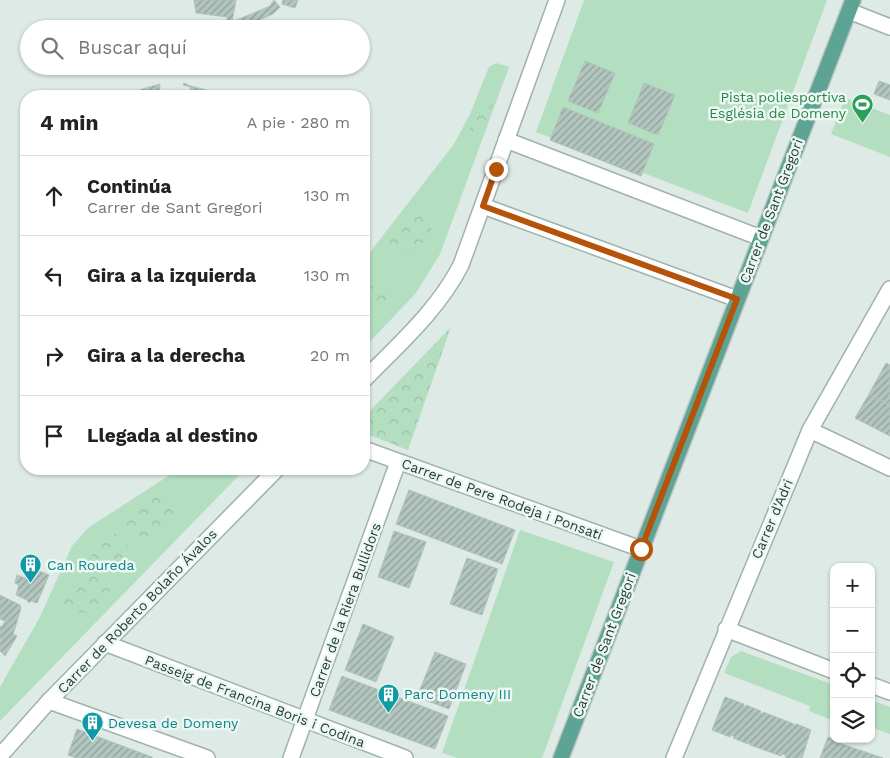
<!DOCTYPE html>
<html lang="es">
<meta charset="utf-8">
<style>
:root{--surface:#fff;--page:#f2f2f2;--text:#222;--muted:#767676;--line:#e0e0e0}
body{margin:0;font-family:"Work Sans",sans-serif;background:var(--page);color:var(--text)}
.controls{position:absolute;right:15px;bottom:15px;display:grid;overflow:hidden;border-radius:10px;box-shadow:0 1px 4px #0004}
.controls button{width:45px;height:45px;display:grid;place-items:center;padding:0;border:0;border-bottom:1px solid var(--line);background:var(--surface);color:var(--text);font:25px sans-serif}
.stop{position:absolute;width:15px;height:15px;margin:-11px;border:4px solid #b45309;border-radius:50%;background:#fff}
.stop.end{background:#b45309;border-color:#fff;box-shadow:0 1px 5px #0008}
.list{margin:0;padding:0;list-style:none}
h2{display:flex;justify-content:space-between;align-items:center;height:65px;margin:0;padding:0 20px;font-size:21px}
h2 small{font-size:16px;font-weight:400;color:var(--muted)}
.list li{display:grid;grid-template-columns:32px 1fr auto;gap:15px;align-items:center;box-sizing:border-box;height:80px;padding:0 20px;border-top:1px solid var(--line)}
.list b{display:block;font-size:19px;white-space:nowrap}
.list p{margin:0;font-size:16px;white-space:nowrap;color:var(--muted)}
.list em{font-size:16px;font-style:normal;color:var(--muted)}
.icon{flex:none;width:28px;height:28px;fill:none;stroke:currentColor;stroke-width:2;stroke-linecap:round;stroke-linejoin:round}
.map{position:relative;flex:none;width:890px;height:758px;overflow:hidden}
.search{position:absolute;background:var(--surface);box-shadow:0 1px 4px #0004;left:20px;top:20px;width:350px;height:55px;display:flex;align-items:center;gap:12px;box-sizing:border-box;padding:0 18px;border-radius:28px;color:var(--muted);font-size:19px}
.panel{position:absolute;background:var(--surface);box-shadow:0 1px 4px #0004;left:20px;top:90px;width:350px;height:385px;border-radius:20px}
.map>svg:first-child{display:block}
</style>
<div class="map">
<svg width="890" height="758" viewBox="0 0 890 758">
<defs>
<pattern id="park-crowns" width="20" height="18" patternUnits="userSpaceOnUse" patternTransform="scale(1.25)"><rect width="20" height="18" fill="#b3dec0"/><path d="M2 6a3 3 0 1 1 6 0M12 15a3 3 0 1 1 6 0" fill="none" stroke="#9abfa6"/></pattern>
<pattern id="building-hatch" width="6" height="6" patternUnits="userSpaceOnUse" patternTransform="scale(1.25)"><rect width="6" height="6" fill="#b2c5be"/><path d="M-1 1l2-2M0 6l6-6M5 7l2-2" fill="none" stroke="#90a19b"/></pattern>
</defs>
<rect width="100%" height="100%" fill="#ddeae5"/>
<g fill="#b3dec0">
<path d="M584,0h243l-79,213 -212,-81z"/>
<path d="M496,63l13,4 -69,187 -24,39 -52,55v-88l90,-116 16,-30 19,-47z"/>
<path d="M845,98l45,17v42l-59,-23z"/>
<path d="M179,469h66l-245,252v-34l40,-70 32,-71 16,-18z"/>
<path d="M520,530l94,32 -72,196h-85l-15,-5z"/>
<path d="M741,651l93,34v36l-25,-10 1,-5 -86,-33 7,-16z"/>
<path d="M871,700l19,7v27l-19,-7z"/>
</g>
<g fill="url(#park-crowns)">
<path d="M493,89l4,1 -13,44 -5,4 -9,-9 18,-37z"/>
<path d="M418,200l16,35 -25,17 -23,-10z"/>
<path d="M385,277l10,21 -12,15 -19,-16v-7z"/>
<path d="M451,327l-43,123 -44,-17v-16z"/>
<path d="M152,494l25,18 -33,29 -25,-23z"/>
<path d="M110,531l19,12 -29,72 -47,-7z"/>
</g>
<g fill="url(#building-hatch)" stroke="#afc4bc">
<path d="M194,0h42l-4,22 38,-16 4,-6 6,7 -7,7 -35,15h-10l-1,-12 -31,-4z"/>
<path d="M283,0h15l-3,8 -13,-4z"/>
<path d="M585,61l30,12 -17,40 -30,-12z"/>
<path d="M879,81l11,4v15l-16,-6z"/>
<path d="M184,83l7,3 37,10h-40l3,-9 -8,-2z"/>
<path d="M644,83l31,12 -17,40 -30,-12z"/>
<path d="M160,84l-1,12h-19l-1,-6z"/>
<path d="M563,107l91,37 -13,32 -91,-36z"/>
<path d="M886,363l4,2v40l-21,-11z"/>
<path d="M869,394l21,11v31l-35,-18z"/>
<path d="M409,490l106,40 -13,34 -106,-40z"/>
<path d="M394,531l32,11 -17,46 -31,-11z"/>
<path d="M467,558l31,11 -16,46 -32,-11z"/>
<path d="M27,566l22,9 -12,28 -6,-2 -2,2 -2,-3 -11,-5 3,-10 -4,-2 2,-8 16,6 2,-4 -10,-7z"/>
<path d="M0,595l20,10 1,3 -5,17 -16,-6z"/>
<path d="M5,621l11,4 -3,9 4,2 -12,20 -5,-5v-25l2,1z"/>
<path d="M363,624l31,13 -18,45 -31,-12z"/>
<path d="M435,652l31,12 -17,45 -32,-12z"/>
<path d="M342,676l106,40 -13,33 -106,-39z"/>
<path d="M725,697l19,7 -1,2 2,1 1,-2 15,6 -1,2 3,1v-2l31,12 -1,2 4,-2 14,6 -9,28h-16l-1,-3 -3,-1 -1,2 -31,-11 -1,-4 -1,3 -15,-6 1,-2 -3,-1 -1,2 -18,-7z"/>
<path d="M77,729l75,28v1h-76l-8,-3z"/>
<path d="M828,737l14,7 41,14h-63z"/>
</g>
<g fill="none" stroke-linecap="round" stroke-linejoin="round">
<defs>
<g id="minor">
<path d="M849,11l41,16"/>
<path d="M506,140l255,98"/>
<path d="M483,206l254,93"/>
<path d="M364,380c35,-36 74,-70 97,-115l96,-265"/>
<path d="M810,430l80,38"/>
<path d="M364,449l277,100"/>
<path d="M726,629l108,42"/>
<path d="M105,643l300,115"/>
<path d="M871,685l19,7"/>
<path d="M49,701l158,57"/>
<path d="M0,756l49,-55 228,-232"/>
<path d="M291,758l107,-296"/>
<path d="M674,758l136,-328 80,-141"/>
</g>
<path id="major" d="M561,758l292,-758"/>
</defs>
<use href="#minor" stroke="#a0b2ac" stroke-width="18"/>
<use href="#major" stroke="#bcc4c2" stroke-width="18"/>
<use href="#minor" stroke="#fff" stroke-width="15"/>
<use href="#major" stroke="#5da494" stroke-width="15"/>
</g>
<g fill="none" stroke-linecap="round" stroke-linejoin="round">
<path stroke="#b45309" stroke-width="6" d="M496,169l-13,37 254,93 -96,250"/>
</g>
<defs>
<symbol id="stadium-pin" viewBox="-11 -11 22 30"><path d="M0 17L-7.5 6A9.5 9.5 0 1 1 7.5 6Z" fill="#2e9e5b" stroke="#edf7f2"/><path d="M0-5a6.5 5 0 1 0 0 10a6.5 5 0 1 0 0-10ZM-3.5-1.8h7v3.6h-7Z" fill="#fff"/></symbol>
<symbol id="building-pin" viewBox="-11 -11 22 30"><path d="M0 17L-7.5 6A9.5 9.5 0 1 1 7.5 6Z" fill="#0f9aa8" stroke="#edf7f2"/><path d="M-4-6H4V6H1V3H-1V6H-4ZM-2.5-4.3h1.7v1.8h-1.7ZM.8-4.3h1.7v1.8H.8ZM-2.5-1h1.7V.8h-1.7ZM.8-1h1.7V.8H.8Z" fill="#fff"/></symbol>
</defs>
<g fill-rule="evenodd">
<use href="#stadium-pin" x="850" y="92" width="25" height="34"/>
<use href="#building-pin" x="18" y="552" width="25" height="34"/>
<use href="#building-pin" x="376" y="682" width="25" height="34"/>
<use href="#building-pin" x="80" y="710" width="25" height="34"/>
</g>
<g text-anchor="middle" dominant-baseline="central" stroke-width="5" stroke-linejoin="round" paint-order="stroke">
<g font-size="14" fill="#27864d" stroke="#edf7f2" text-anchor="end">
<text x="846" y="97">Pista poliesportiva<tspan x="846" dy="16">Església de Domeny</tspan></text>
</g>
<g font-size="14" fill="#1e3b34" stroke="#edf7f2">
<text transform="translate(771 211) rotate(-69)">Carrer de Sant Gregori</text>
<text transform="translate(502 499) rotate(20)">Carrer de Pere Rodeja i Ponsatí</text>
<text transform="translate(772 519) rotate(-67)">Carrer d'Adri</text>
<text transform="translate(345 610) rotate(-70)">Carrer de la Riera Bullidors</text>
<text transform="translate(137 611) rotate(-46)">Carrer de Roberto Bolaño Ávalos</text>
<text transform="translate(604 645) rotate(-69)">Carrer de Sant Gregori</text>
<text transform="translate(255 701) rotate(21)">Passeig de Francina Boris i Codina</text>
</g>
<g font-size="14" fill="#0d838f" stroke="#edf7f2" text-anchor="start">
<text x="47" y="565">Can Roureda</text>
<text x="404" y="694">Parc Domeny III</text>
<text x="108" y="723">Devesa de Domeny</text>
</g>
</g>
</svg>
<div class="controls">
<button>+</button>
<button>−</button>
<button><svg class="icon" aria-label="locate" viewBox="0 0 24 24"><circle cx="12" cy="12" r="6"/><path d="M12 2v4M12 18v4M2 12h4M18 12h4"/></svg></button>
<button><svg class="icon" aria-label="layers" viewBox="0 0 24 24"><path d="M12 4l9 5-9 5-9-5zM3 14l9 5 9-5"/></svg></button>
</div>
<div class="stop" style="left:641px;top:549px"></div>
<div class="stop end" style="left:496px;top:169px"></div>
<div class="search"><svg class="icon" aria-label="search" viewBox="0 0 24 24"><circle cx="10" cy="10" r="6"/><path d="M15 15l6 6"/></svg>Buscar aquí</div>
<section class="panel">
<h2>4 min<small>A pie · 280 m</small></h2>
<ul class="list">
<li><svg class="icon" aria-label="ahead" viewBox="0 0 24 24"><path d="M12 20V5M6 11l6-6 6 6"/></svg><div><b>Continúa</b><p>Carrer de Sant Gregori</p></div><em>130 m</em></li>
<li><svg class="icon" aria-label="left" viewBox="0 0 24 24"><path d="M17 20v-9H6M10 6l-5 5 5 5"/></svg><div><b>Gira a la izquierda</b></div><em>130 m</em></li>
<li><svg class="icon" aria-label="right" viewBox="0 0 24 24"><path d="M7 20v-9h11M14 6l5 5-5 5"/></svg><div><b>Gira a la derecha</b></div><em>20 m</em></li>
<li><svg class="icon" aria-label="arrive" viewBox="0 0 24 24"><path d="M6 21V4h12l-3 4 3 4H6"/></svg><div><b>Llegada al destino</b></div></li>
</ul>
</section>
</div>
